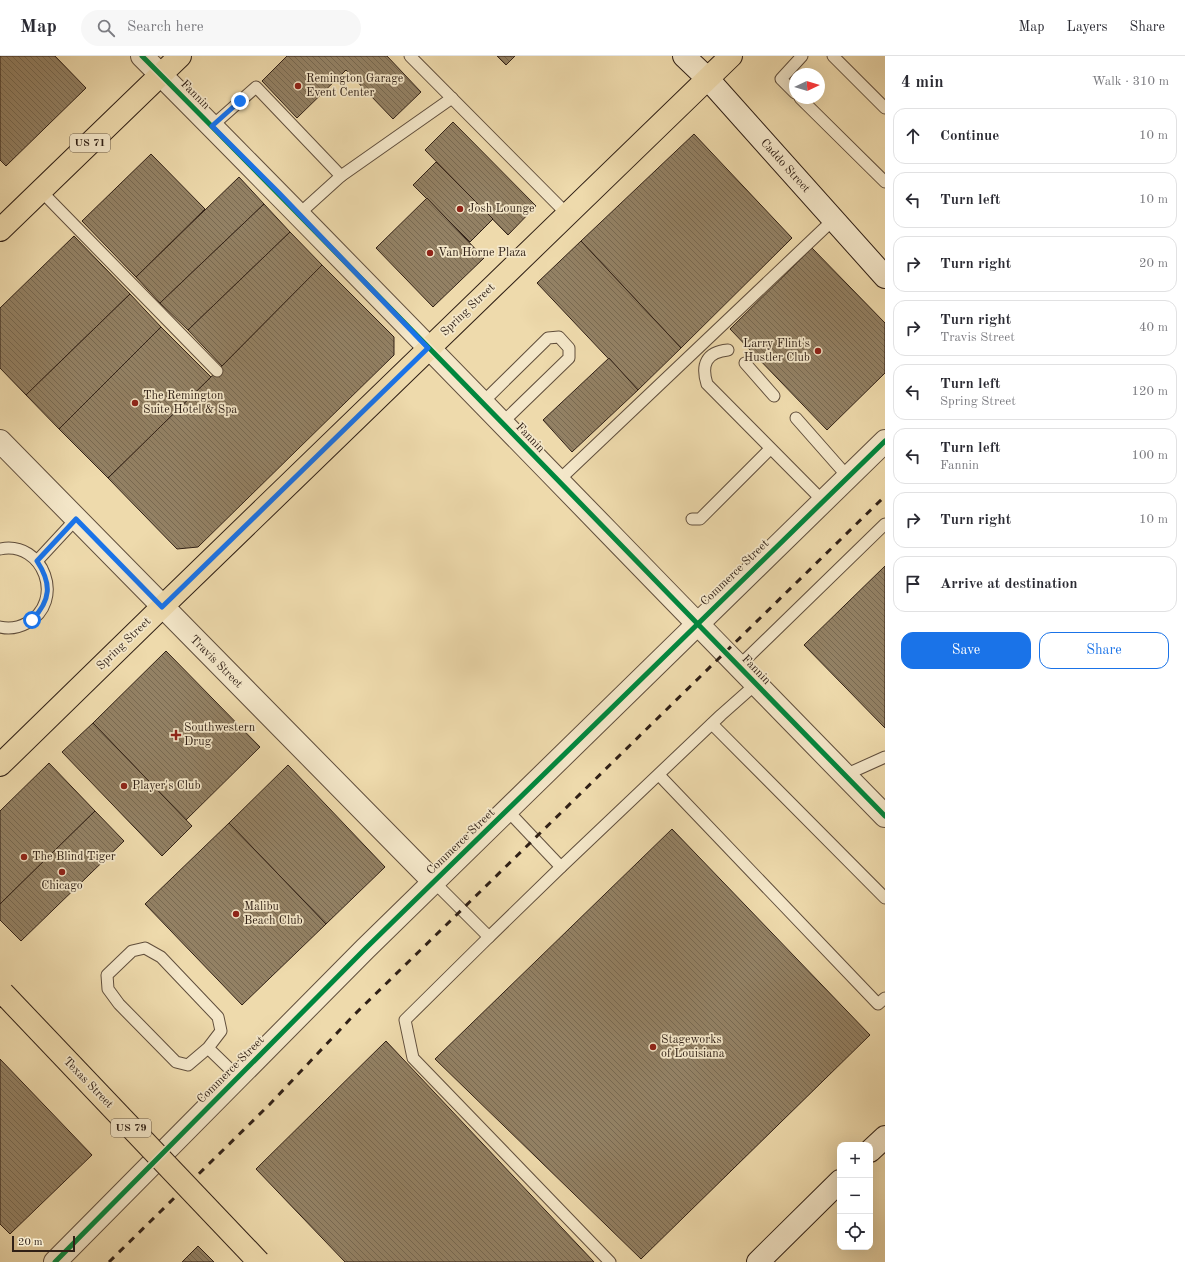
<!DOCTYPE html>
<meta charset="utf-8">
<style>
:root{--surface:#fff;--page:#f7f7f7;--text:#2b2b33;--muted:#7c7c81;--line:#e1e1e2;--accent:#1a73e8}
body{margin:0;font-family:"Old Standard TT",serif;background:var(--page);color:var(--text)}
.controls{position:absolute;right:12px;bottom:12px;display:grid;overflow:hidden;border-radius:8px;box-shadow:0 4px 16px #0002}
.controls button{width:36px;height:36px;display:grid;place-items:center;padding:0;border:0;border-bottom:1px solid var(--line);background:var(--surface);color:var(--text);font:20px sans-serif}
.compass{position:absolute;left:789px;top:12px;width:36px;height:36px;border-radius:50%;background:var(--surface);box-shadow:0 4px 16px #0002;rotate:86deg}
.scale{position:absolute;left:12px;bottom:10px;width:63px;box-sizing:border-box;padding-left:4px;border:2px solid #302016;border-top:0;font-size:11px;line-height:14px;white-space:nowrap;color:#302016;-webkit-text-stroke:3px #f4e7c9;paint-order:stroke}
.stop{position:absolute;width:12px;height:12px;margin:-9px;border:3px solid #1a73e8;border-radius:50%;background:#fff}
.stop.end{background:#1a73e8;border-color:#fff;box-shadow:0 1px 4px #0008}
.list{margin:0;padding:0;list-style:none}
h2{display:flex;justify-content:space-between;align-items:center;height:52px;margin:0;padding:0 16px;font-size:17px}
h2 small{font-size:13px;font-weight:400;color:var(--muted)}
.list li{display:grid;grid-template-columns:26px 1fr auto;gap:12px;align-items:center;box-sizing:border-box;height:56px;margin:0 8px 8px;padding:0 8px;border:1px solid var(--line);border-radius:12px}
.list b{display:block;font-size:15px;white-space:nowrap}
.list p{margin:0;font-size:13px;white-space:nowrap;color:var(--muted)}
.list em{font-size:13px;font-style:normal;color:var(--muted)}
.actions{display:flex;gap:8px;padding:12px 16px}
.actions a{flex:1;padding:9px 0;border:1px solid var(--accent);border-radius:12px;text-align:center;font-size:14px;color:var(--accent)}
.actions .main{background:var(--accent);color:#fff}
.icon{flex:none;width:22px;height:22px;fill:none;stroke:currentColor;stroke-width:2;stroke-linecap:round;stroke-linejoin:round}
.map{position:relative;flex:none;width:885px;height:1206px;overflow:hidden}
header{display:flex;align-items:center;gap:24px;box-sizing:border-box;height:56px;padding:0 20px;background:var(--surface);border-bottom:1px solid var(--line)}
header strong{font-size:19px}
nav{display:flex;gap:22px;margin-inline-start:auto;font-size:14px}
.search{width:280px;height:36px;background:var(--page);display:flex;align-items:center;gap:10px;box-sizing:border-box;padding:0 14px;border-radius:22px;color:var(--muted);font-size:15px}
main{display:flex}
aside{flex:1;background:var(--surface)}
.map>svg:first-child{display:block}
</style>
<header>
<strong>Map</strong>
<div class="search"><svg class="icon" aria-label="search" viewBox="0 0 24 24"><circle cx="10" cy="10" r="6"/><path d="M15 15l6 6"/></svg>Search here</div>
<nav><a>Map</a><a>Layers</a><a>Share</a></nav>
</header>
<main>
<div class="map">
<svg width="885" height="1206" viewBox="0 0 885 1206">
<defs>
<pattern id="building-back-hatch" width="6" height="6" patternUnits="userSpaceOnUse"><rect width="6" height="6" fill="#938164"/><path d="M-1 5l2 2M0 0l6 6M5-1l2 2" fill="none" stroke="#786951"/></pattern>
</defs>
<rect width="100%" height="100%" fill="#eedaac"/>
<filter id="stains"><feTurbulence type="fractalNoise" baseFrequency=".005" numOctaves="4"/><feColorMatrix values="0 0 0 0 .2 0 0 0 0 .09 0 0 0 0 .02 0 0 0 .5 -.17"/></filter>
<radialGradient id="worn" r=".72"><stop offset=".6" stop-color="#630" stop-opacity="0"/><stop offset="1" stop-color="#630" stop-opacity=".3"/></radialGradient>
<g fill="url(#building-back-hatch)" stroke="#302016">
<path d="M0,0h55l31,32 -80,78 -6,-6z"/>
<path d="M287,0h100l34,36 -28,27 -47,-49 -49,48 -35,-37z"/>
<path d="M497,0h18l-9,9z"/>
<path d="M453,66l83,84 -28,29 -83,-85z"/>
<path d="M694,78l98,104 -111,110 -100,-107z"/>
<path d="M151,98l54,55 -69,68 -54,-56z"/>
<path d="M436,106l57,57 -23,23 -57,-57z"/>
<path d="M239,121l25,27 -104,99 -24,-26z"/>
<path d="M427,142l57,60 -51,49 -57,-59z"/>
<path d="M264,148l26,28 -102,98 -28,-27z"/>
<path d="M290,176l32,33 -100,101 -34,-36z"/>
<path d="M74,180l56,58 -104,101 -26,-27v-60z"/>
<path d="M581,185l100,107 -43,42 -101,-107z"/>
<path d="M812,192l73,75v50l-58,57 -97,-101z"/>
<path d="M322,209l72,72v18l-196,192 -21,2 -69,-71 114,-112z"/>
<path d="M130,238l31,33 -102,102 -33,-34z"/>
<path d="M161,271l50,50 -103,101 -49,-49z"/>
<path d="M609,302l29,32 -66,62 -29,-32z"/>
<path d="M885,510v162l-81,-83z"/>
<path d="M166,595l94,96 -74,73 -93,-97z"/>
<path d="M93,667l99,103 -30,30 -100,-104z"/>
<path d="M49,707l46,48 -95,93v-93z"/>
<path d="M288,709l97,102 -59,57 -97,-101z"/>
<path d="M95,755l29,30 -103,100 -21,-21v-16z"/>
<path d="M229,767l97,101 -84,81 -97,-101z"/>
<path d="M672,773l198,206 -229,224 -206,-200z"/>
<path d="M386,985l208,221h-249l-89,-93z"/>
<path d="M0,1003l92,96 -82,79 -10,-10z"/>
<path d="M198,1190l16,16h-32z"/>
</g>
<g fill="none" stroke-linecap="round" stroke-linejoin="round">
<defs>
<g id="lane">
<path d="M410,0l157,158"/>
<path d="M833,0l52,52"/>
<path d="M795,37l-14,-14 21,-23"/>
<path d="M800,42l85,84"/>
<path d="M212,70l44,-39 85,89"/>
<path d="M41,135l176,180"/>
<path d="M299,158l42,-38 111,-78"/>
<path d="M728,294c-22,2 -27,15 -21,34l116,117"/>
<path d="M745,307l29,33"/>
<path d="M482,347l66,-65 11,-1 10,11v10l-67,65"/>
<path d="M796,362l52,59"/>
<path d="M558,425l275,-261"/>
<path d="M692,463h8l70,-70"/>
<path d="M0,493c44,-9 66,53 27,74 -9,5 -18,6 -27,4"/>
<path d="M37,505l39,-42"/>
<path d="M739,610l146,-142"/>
<path d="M712,668l173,174"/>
<path d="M659,719l219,229 7,-6"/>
<path d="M845,719l40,-18"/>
<path d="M507,754l54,57"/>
<path d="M434,826l55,55 72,-70 160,-152 35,-31"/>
<path d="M489,881l-84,83 8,38 197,204"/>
<path d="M208,992l-20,17 -12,-3 -57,-58 -11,-15 -1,-14 25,-24 13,-3 16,9 57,60 3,14 -13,17 30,29"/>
</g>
<g id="street">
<path d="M142,0c250,251 495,507 743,760"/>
<path d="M0,385l434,441"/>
<path d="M55,1206l310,-313 520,-508"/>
</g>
<g id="secondary">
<path d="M684,0l24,23 177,198"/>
<path d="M870,1095l15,-14"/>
<path d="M758,1206l82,-81"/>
</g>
<g id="primary">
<path d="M0,174l180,-174"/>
<path d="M0,709l162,-158 569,-551"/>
</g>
</defs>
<use href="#lane" stroke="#604e3c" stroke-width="13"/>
<use href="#street" stroke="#604e3c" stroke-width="24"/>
<use href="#secondary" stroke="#302016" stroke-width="24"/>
<use href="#primary" stroke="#302016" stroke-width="24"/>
<use href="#lane" stroke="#f4e7c9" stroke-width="11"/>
<use href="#street" stroke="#f4e7c9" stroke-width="22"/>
<use href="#secondary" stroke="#f4e7c9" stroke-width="22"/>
<use href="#primary" stroke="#eedaac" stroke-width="22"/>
<path stroke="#302016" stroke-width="3" stroke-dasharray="7 7" stroke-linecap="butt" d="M109,1206l161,-158 83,-88 532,-520"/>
<defs>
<path id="primary-bridge" d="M3,937l256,269"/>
</defs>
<use href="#primary-bridge" stroke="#302016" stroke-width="24" stroke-linecap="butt"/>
<use href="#primary-bridge" stroke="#eedaac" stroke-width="22"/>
<defs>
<g id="cycleway">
<path d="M142,0c250,251 495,507 743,760"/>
<path d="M55,1206l310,-313 520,-508"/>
</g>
</defs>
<use href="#cycleway" stroke="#f4e7c9" stroke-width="8"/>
<use href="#cycleway" stroke="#00873e" stroke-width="5"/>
</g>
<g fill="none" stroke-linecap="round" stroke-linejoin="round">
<path stroke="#1a73e8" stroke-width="5" d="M32,564c19,-20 20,-36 5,-59l39,-42 86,88 266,-259 -149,-155 -67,-67 28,-25"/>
</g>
<g fill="#8f2418" stroke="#f4e7c9" stroke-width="1.5">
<circle cx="298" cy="30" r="4"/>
<circle cx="460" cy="153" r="4"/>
<circle cx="430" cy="197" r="4"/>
<circle cx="818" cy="295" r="4"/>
<circle cx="135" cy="347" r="4"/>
<path d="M174 673h4v4h4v4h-4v4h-4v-4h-4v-4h4z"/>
<circle cx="124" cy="730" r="4"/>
<circle cx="24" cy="801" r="4"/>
<circle cx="62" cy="816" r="4"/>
<circle cx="236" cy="858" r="4"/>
<circle cx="653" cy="991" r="4"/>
</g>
<g text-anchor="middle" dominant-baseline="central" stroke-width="3.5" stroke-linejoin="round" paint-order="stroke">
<g fill="#f4e7c9" stroke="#6b5c4c" stroke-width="1">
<rect x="70" y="78" width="40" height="18" rx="3"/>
<rect x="111" y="1063" width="40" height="18" rx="3"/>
</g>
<g font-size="11" font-weight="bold" fill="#302016">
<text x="90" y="87">US 71</text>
<text x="131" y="1072">US 79</text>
</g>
<g font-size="12" fill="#302016" stroke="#f4e7c9" text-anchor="start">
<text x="306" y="23">Remington Garage<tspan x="306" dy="14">Event Center</tspan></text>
<text x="468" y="153">Josh Lounge</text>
<text x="438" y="197">Van Horne Plaza</text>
<text x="810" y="288" text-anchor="end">Larry Flint's<tspan x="810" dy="14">Hustler Club</tspan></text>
<text x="143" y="340">The Remington<tspan x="143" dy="14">Suite Hotel &amp; Spa</tspan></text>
<text x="184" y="672">Southwestern<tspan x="184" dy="14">Drug</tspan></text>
<text x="132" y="730">Player's Club</text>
<text x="32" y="801">The Blind Tiger</text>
<text x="62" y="830" text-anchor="middle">Chicago</text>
<text x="244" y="851">Malibu<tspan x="244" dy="14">Beach Club</tspan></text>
<text x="661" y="984">Stageworks<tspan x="661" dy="14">of Louisiana</tspan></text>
</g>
<g font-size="12" fill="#302016" stroke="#f4e7c9">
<text transform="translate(195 39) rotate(45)">Fannin</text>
<text transform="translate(785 110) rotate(48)">Caddo Street</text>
<text transform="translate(468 254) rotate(-44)">Spring Street</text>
<text transform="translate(530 382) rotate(46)">Fannin</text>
<text transform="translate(735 517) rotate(-44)">Commerce Street</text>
<text transform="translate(124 588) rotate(-44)">Spring Street</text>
<text transform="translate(216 606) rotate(45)">Travis Street</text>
<text transform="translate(756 614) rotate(46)">Fannin</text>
<text transform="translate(461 786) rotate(-44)">Commerce Street</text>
<text transform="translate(231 1014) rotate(-45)">Commerce Street</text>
<text transform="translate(88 1027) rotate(46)">Texas Street</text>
</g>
</g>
<rect width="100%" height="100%" filter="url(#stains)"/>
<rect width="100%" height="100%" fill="url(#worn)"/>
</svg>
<div class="controls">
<button>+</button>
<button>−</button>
<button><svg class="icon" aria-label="locate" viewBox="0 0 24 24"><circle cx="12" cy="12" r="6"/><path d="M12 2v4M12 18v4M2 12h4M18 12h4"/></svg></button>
</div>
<svg class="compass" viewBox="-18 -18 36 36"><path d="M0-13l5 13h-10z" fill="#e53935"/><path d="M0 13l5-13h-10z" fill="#7c7c81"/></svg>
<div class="scale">20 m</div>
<div class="stop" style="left:32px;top:564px"></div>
<div class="stop end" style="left:240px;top:45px"></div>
</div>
<aside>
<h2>4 min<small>Walk · 310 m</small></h2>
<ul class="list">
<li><svg class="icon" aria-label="ahead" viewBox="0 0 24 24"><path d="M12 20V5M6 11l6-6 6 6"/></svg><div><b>Continue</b></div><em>10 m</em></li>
<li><svg class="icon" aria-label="left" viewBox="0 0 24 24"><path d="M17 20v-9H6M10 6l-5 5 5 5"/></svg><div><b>Turn left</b></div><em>10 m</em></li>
<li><svg class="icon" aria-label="right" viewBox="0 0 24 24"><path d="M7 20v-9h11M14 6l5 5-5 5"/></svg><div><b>Turn right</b></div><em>20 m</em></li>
<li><svg class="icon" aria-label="right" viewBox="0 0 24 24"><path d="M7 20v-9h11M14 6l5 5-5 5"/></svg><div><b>Turn right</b><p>Travis Street</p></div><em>40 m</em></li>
<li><svg class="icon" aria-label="left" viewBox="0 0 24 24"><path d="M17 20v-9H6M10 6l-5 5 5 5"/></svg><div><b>Turn left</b><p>Spring Street</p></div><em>120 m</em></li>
<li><svg class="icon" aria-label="left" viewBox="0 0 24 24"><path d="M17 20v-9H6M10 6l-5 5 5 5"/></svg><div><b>Turn left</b><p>Fannin</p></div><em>100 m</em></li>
<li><svg class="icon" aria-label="right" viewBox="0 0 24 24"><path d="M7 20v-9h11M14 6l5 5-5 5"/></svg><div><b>Turn right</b></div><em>10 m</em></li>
<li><svg class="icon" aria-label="arrive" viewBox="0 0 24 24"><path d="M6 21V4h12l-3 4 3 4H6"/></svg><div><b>Arrive at destination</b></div></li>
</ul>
<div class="actions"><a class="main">Save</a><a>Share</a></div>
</aside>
</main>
